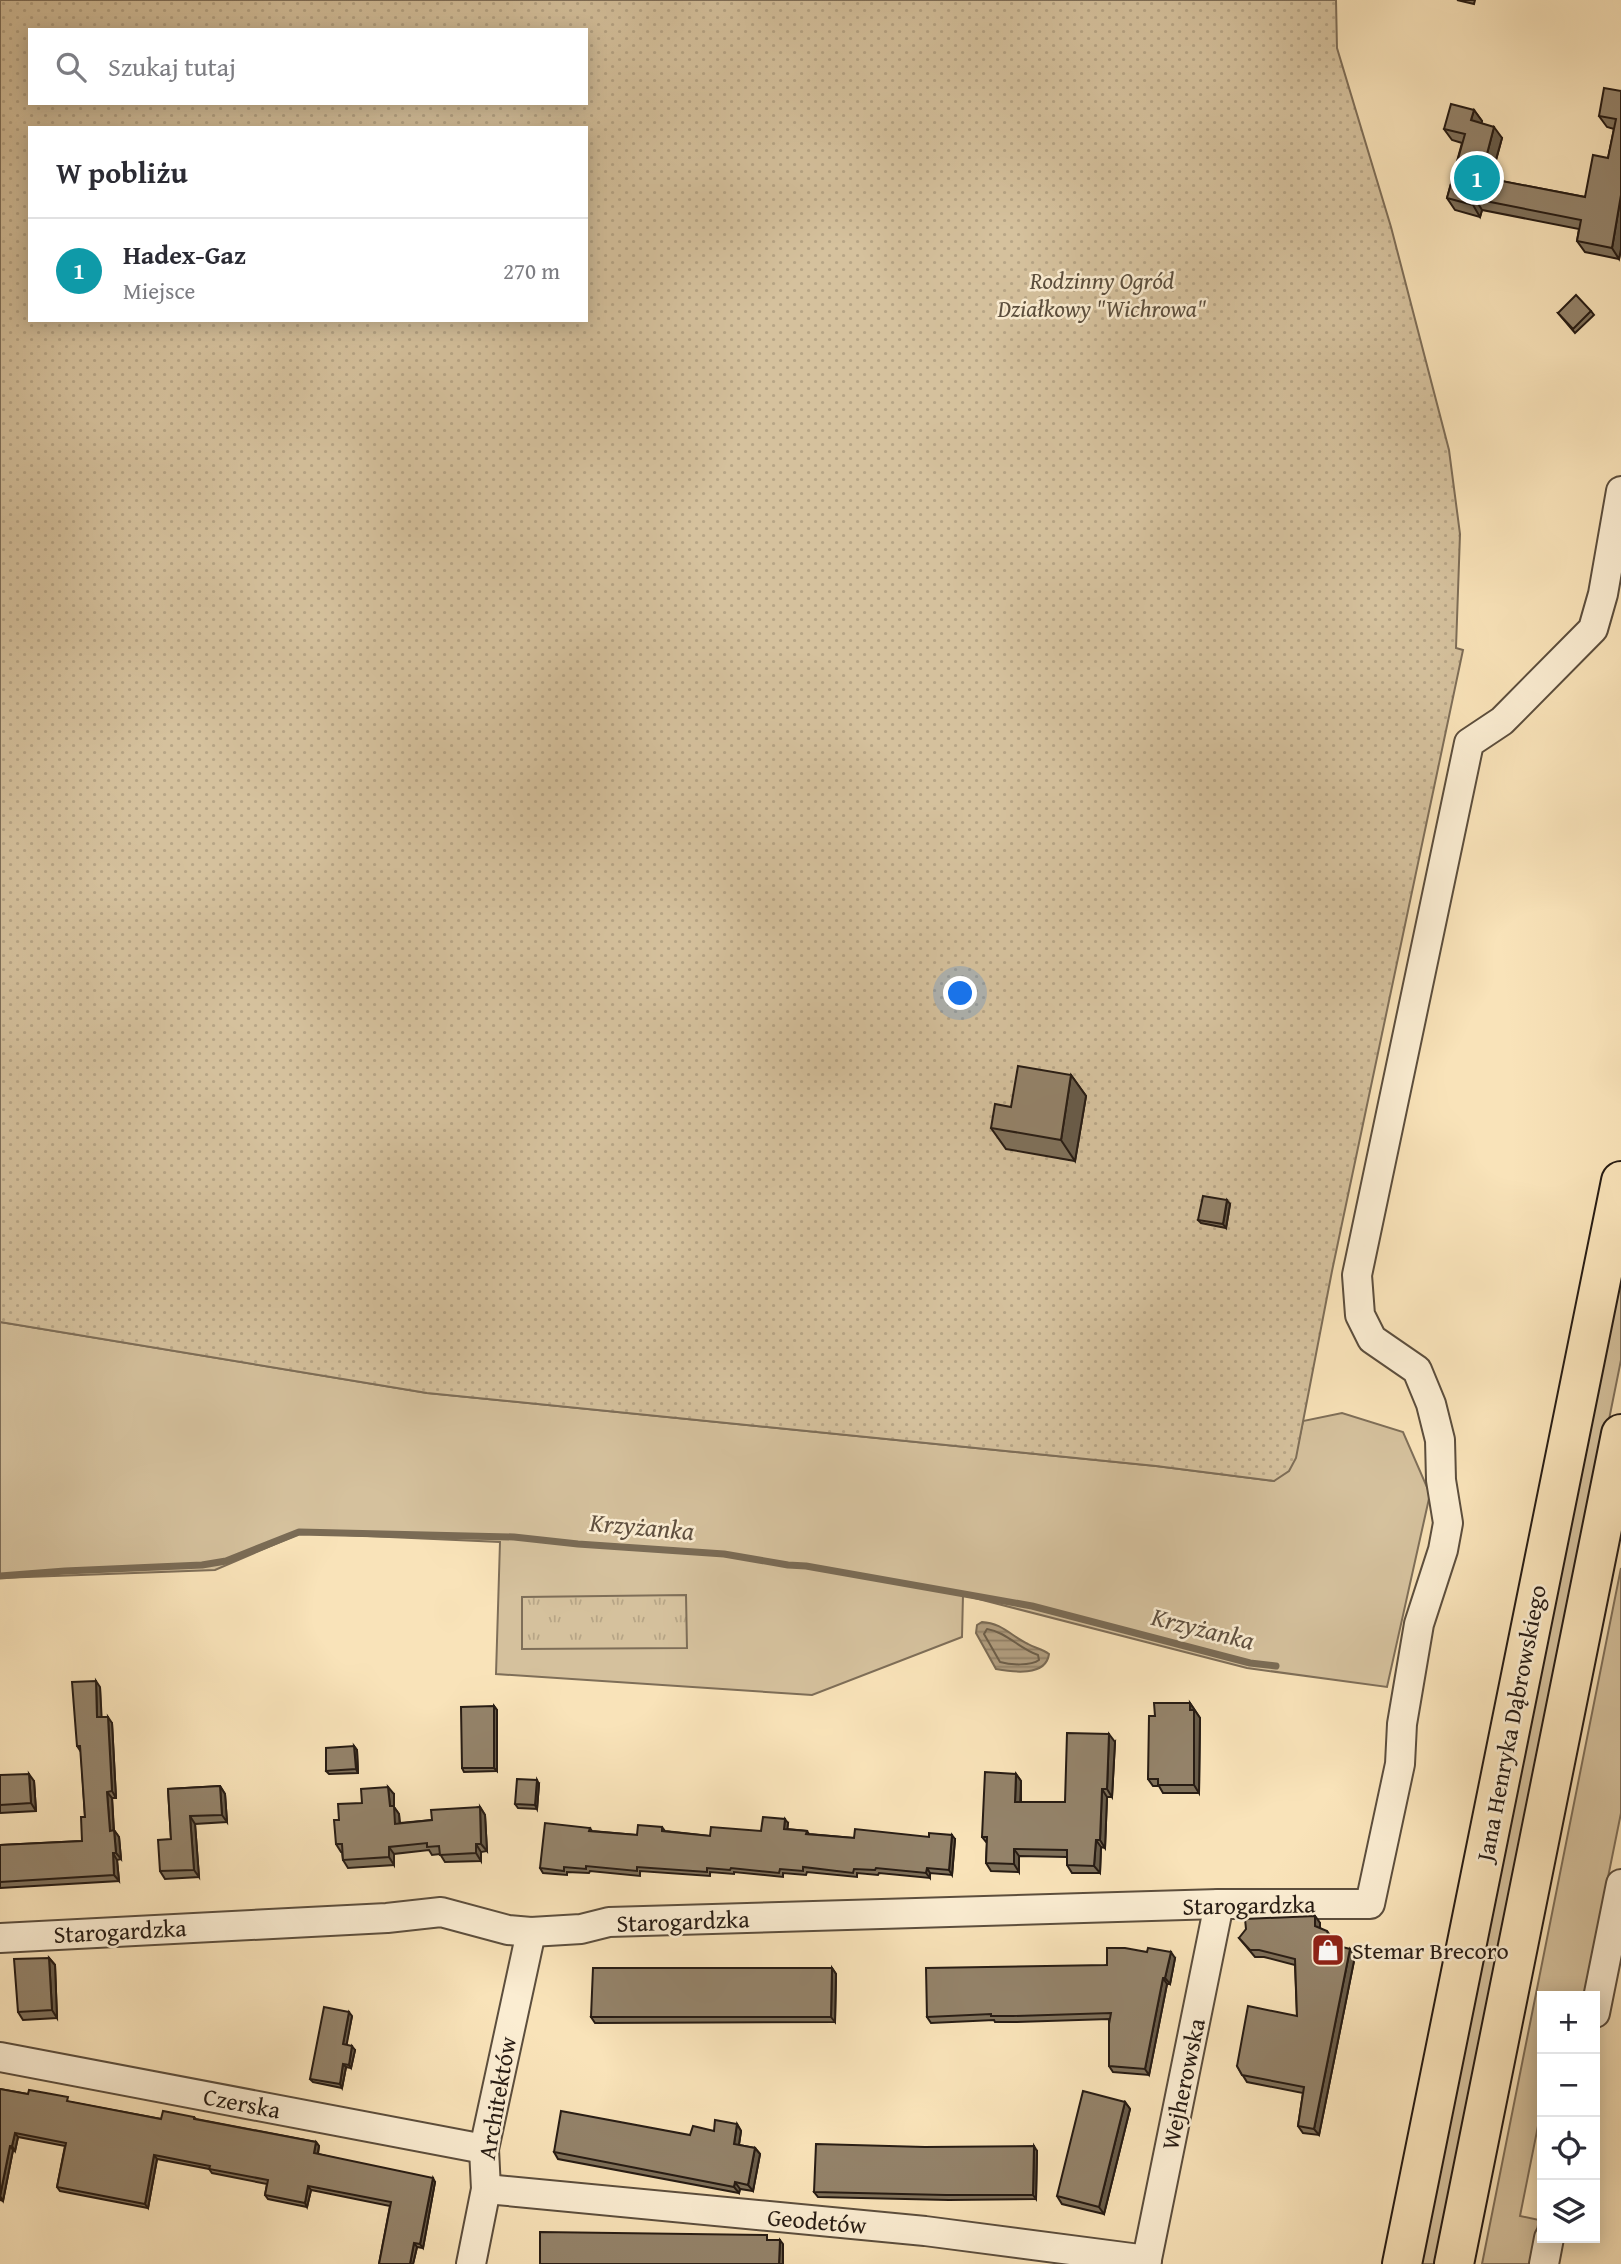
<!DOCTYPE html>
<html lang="pl">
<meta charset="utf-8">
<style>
:root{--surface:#fff;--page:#f2f2f3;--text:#2b2b33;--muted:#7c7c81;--line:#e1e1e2;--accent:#111827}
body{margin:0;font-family:"Gentium Book Plus",serif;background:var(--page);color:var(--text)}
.controls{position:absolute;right:21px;bottom:21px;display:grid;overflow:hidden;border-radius:0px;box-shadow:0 4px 18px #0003}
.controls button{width:63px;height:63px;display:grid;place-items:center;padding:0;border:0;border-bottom:2px solid var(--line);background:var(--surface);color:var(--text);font:35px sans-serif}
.you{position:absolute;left:961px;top:994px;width:24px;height:24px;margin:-18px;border:5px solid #fff;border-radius:50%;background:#1a73e8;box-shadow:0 0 0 10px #1a73e833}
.badge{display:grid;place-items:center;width:46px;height:46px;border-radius:50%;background:var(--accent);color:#fff;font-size:23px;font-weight:700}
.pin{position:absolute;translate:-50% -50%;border:4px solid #fff;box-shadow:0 2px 7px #0006}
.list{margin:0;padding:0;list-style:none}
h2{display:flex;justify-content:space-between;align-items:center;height:91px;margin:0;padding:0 28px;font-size:30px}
h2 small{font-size:23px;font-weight:400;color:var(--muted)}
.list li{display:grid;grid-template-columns:46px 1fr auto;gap:21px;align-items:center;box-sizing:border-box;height:105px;padding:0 28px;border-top:2px solid var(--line)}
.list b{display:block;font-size:26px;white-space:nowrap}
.list p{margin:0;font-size:23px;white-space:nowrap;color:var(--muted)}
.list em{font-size:23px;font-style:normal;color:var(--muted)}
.icon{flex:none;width:38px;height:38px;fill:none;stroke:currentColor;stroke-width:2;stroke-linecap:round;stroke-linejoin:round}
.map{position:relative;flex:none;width:1621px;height:2264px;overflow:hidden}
.search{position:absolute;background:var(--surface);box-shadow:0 4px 18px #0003;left:28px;top:28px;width:560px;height:77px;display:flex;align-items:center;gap:18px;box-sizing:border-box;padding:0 24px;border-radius:0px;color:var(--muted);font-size:26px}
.panel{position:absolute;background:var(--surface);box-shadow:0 4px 18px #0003;left:28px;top:126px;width:560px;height:196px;border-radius:0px}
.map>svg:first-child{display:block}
</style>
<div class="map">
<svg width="1621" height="2264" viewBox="0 0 1621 2264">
<defs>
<pattern id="park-tufts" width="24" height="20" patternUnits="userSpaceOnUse" patternTransform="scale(1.75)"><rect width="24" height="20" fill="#d5c19d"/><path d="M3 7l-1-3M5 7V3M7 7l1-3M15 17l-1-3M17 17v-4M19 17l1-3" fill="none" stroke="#b7a586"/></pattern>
<pattern id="garden-dots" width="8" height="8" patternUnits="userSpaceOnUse" patternTransform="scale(1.75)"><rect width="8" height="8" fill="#d5c19d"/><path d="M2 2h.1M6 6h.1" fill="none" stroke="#b7a586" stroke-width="1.8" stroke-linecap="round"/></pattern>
<pattern id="water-rules" width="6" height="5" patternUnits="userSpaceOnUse" patternTransform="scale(1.75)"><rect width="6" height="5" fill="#b29f81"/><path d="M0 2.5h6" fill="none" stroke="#918168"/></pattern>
</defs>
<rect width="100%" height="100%" fill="#f9e3b9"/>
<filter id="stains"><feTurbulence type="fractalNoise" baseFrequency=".00286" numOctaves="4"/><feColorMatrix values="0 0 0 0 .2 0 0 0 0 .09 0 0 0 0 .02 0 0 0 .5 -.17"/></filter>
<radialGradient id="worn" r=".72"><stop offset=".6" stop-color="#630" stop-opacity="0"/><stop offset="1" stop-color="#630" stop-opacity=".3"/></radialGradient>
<g fill="#d5c19d" stroke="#7e6e58" stroke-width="2">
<path d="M1621,1251v109l-182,904h-22z"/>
<path d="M0,1322l427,71 729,73 118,15 21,-23 8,-37 39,-8 61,19 27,62 -43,193 -140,-19 -284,-73 -1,42 -150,58 -316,-21 4,-132 -199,-9 -86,37 -215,8z"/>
<path d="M1621,1568v245l-37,183h-42v110l-22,110 19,4 -9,44h-48z"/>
</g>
<path fill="url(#park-tufts)" stroke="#7e6e58" stroke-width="2" d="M686,1595l1,53 -165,1v-52z"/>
<path fill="url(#garden-dots)" stroke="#7e6e58" stroke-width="2" fill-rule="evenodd" d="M0,0h1336l1,48 54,179 58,223 11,84 -4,114 7,2 -131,621 -36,187 -7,13 -15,10 -118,-15 -729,-73 -427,-71zM30,30h556v73h-556zM30,128h556v192h-556z"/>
<path fill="url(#water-rules)" stroke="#7a6b55" stroke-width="2" d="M982,1622c20,1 29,14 46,22 7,4 14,5 21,10 -3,23 -37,18 -53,15l-20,-36 1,-8z"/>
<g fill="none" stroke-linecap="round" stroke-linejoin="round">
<path stroke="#6c5e4a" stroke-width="2" d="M987,1629c19,3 33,20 51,26l1,5c-8,6 -29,5 -39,2l-16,-28z"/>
<path stroke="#7a6b55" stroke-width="7" d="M0,1576l65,-5 137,-6 24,-4 73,-29 215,5 64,7 146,10 64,11 18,1 226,40 218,57 26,3"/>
<defs>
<g id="minor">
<path d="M0,1938l387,-20 54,-6 67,18 23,2 50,-3 28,-7 610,-18h151l30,-140 2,-40 17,-100 24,-74 5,-27 -7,-43 -1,-40 -9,-36 -14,-34 -45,-31 -12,-24 -3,-40 112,-532 33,-22 91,-92 10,-35 18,-103"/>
<path d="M1595,2013l26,-129"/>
<path d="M0,2057l484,92"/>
<path d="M486,2189l439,42 222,29"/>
<path d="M471,2264l15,-75 -2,-40 47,-217"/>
<path d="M1146,2264l73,-360"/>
<path d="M1544,2264l5,-26"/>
</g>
<g id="primary">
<path d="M1402,2264l219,-1083"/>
<path d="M1454,2264l167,-830"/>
</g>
</defs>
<use href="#minor" stroke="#5c4e3d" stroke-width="32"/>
<use href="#primary" stroke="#271c14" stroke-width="42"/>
<use href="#minor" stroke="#fbedd2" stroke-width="28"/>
<use href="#primary" stroke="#f9e3b9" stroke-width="38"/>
</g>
<g fill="#7f715b" stroke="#271c14" stroke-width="2">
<path d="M1457,0h18l-1,4z"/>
<path d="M1621,91v158l-2,10 -34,-7 -8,-11 2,-12 -97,-19 -2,7 -25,-7 -8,-12 15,-55 -10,-3 -8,-11 30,-19 8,11 -1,2 21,15 -11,41 94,18 23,-39 6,-29 -7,-2 -8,-11z"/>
<path d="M1591,311l3,4 -19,18 -17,-20z"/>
<path d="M1071,1075l15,21 -11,65 -69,-12 -15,-21 20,-21z"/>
<path d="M1230,1204l-4,24 -25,-5 -3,-3z"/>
<path d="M100,1687l1,30 11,6 4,75h-4l2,32 5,7 2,22 -4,1 2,21 -119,7v-43l82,-4 3,-24 -4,-65 -4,-6z"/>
<path d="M1190,1703l10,15 -1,75h-36l-4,-7h-6l-5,-7 7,-63z"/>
<path d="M494,1706l3,4v61l-33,1 -2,-4z"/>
<path d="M1115,1742l-3,55h-5l-2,51 -4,-1 -1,26h-28l-5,-8v-8l-48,-1v16l-28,-1 -5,-8 1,-20 -5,-6 34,-63 5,7v21h44z"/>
<path d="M354,1746l3,4 1,23 -29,1 -3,-3z"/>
<path d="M0,1775l34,6 2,30 -36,2z"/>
<path d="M539,1784l-2,25 -19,-1 -3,-4z"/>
<path d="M220,1786l5,8 2,28 -32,2 4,53 -34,2 -5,-8 11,-32 -3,-50z"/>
<path d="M394,1794v13l5,7 1,9 32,-3 48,-13 5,8 2,36 -6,1v9l-36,1 -5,-8 -8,1 -3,-5 -35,4v11l-46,3 -5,-8 -1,-8h-1l-5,-8 3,-24 23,-17z"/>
<path d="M788,1823l-1,6 20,2 2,3 45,4 101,1 -3,36 -22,-2v5l-51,-5 -1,2 -21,-2v4l-50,-5 -1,3 -23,-2v4l-49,-5v2l-24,-2v4l-70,-5v5l-50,-5 -1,2 -22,-1v3l-24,-2 -3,-5 50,-40 2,3 45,4 25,-8 3,4 45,5 51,-5z"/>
<path d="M1315,1916l5,7v5l12,10 2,7 21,11 -36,179 -16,-2 -5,-7 5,-33 -56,-11 -10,-16 60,-50 -2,-51 -31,-8h-9l-16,-19z"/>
<path d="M49,1958l6,7 2,53 -34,2 -5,-8z"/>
<path d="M1175,1958l-5,26h-3l-18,91 -36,-3 -4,-6v-47l-92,3h-22l-1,-2 -63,3 -4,-6 180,-52z"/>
<path d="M832,1968l4,6 -1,48 -240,1 -4,-6z"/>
<path d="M352,2016l-6,29 9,5 -4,18 -5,-1 -4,21 -29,-6 -3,-3z"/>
<path d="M0,2089l161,30 33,-2 2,2 120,23 3,4 -1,8 117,28 -12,66 -6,-1 -4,17h-34l11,-58 -79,-16 -4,17 -39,-8 -3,-4 2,-11 -55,-11 -3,-4 -52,-10 -9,49 -88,-17 -3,-4 8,-41 -47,-9 -3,14 -2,-1 -10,51 -3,-1z"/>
<path d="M1125,2102l5,7 -26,105 -42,-10 -5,-8z"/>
<path d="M737,2124l4,7 -2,14 16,3 5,6 -7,37 -13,-2 -1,4 -181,-34 -4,-7 136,-17 24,-4z"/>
<path d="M1037,2151l-1,48 -87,1 -131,-3 -4,-5z"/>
</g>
<g fill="#685c4a" stroke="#271c14" stroke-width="2">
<path d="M1474,110l8,11 -3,10 -8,-11z"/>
<path d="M1494,127l8,11 -14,50 -7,-11z"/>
<path d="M1621,195v54l-2,10 -7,-11z"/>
<path d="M1475,199l7,11 -2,7 -7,-12z"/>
<path d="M1071,1075l15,21 -11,65 -14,-21z"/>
<path d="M1227,1200l3,4 -4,24 -3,-4z"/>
<path d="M96,1681l4,6 2,37 -5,-7z"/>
<path d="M1190,1703l10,15 -1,75 -5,-8z"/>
<path d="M494,1706l3,4v61l-3,-3z"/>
<path d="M108,1717l4,6 4,75 -4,-7z"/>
<path d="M1109,1734l6,8 -3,55 -5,-8z"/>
<path d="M354,1746l3,4 1,23 -2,-4z"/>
<path d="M29,1774l5,7 2,30 -5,-8z"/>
<path d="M1016,1774l5,7 -1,29 -5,-8z"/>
<path d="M537,1780l2,4 -2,25 -2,-4z"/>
<path d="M220,1786l5,8 2,28 -5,-7z"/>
<path d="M388,1787l6,7v13l5,7 1,17 -5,-7 -5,-18z"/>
<path d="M1102,1789l5,8 -2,51 -5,-8z"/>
<path d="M107,1792l5,6 2,39 -4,-6z"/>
<path d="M480,1807l5,8 2,36 -6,-7z"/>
<path d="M190,1816l5,8 4,53 -5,-7z"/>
<path d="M785,1819l3,4 -1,10 -3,-4z"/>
<path d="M114,1830l5,7 2,22 -5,-6z"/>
<path d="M952,1835l3,4 -3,36 -3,-5z"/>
<path d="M1096,1840l5,7 -1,26 -6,-7z"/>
<path d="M476,1844l5,8v9l-5,-8z"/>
<path d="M389,1847l5,7v11l-5,-8z"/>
<path d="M1014,1849l5,7v16l-5,-8z"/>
<path d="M113,1853l4,7 2,21 -5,-6z"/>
<path d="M927,1868l3,5v5l-4,-5z"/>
<path d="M1315,1916l5,7v10l-5,-7z"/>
<path d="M1327,1931l5,7 3,13 -4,-7z"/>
<path d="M1350,1949l5,7 -36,179 -5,-6z"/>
<path d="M1171,1952l4,6 -5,26 -5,-6z"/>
<path d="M49,1958l6,7 2,53 -5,-8z"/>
<path d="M832,1968l4,6 -1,48 -4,-5z"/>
<path d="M1163,1978l4,6 -18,91 -4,-6z"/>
<path d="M349,2012l3,4 -6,32 -3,-4z"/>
<path d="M352,2046l3,4 -4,18 -2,-3z"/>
<path d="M343,2064l3,3 -4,21 -2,-4z"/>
<path d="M1125,2102l5,7 -26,105 -5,-7z"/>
<path d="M737,2124l4,7 -3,19 -4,-6z"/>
<path d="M15,2133l3,4 -3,14 -3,-5z"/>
<path d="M316,2142l3,4 -2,11 -3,-4z"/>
<path d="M10,2146l3,4 -10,51 -3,-5z"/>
<path d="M1034,2146l3,5 -1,48 -3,-4z"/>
<path d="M755,2148l5,6 -7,37 -5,-6z"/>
<path d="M154,2155l3,4 -9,49 -3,-4z"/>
<path d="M433,2178l2,4 -12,66 -3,-4z"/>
<path d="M735,2182l5,7 -1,4 -5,-6z"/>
<path d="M308,2186l3,4 -4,17 -2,-4z"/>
<path d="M780,2240l3,4v20h-4z"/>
<path d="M414,2243l3,4 -4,17h-3z"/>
</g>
<g fill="#94836a" stroke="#271c14" stroke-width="2">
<path d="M1604,88l17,3v104l-9,53 -35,-7 4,-21 -106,-21 -2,6 -26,-7 18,-64 -21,-5 7,-25 23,6 -3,10 23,7 -13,50 104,20 8,-42 15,3 8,-39 -17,-3z"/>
<path d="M1576,295l15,16 -18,18 -15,-16z"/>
<path d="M1018,1066l53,9 -10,65 -70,-12 4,-24 16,3z"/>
<path d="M1203,1196l24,4 -4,24 -25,-4z"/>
<path d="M96,1681l1,36h11l4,74 -5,1 3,39 4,-1 2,23h-3l1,22 -114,7v-37l82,-4 -1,-24h4l-5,-71h-3l-5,-64z"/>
<path d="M1154,1703h36v7h4v75h-36v-6h-10l1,-63h6z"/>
<path d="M494,1706v62h-32l-1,-61z"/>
<path d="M1067,1733l42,1 -2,55h-5l-2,51h-4l-2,26 -27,-1v-15l-53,-1v15l-28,-1 1,-26h-5l3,-65 31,2 -1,28h50z"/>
<path d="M354,1746l2,23 -30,2v-23z"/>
<path d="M29,1774l2,29 -31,2v-30z"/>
<path d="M517,1779l20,1 -2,25 -20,-1z"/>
<path d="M220,1786l2,29 -32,1 4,54 -34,1 -2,-31 13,-1 -3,-50z"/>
<path d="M388,1787l2,19h4l1,18 37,-4 -1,-10 49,-3 1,37h-5v9l-36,2 -1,-9 -12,1v-4l-38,4v10l-46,3 -1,-16h-6l-2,-24h5l-1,-16 24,-1 -1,-14z"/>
<path d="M763,1817l22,2 -1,10 23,2 -1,3 48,4 1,-9 74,8v-4l23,2 -3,35 -22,-2 -1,5 -50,-5 -1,2 -21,-1 -1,4 -50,-6v4l-23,-2 -1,4 -48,-5 -1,2 -23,-2v4l-70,-5v4l-51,-5v3l-22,-2v4l-24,-3 5,-45 45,5 -1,3 48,4 1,-10 24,2v4l48,5 1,-9 50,4z"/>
<path d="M1315,1916v10l12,5 4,13 19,5 -36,180 -16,-3 6,-39 -62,-12 -5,-9 11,-60 49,10 -2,-57 -36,-9h-9l-11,-12 7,-9 -1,-10z"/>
<path d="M1107,1948h18l22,4 1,-4 23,4 -6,26h-2l-18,91 -36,-3v-42l2,-11 -98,3h-22v-2l-64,3 -1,-49 181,-3z"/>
<path d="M49,1958l3,52 -34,2 -4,-53z"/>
<path d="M593,1968h239l-1,49h-240z"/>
<path d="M324,2007l25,5 -6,32 9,2 -3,19 -6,-1 -3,20 -30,-5z"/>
<path d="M0,2089l28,5 1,-4 39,7 -1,4 94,18 2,-8 31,6v2l122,23 -2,11 119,25 -13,66 -6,-1 -4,21h-31l12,-62 -83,-16 -3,17 -40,-8 3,-15 -59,-11 1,-3 -56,-11 -9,49 -88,-17 9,-44 -51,-10 -3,13h-2l-10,50z"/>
<path d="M1083,2091l42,11 -26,105 -42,-11z"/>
<path d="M561,2111l129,24 3,-9 21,5 1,-11 22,4 -3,20 21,4 -7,37 -13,-3 -1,5 -180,-35z"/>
<path d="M816,2144l109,3 109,-1 -1,49h-87l-132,-3z"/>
<path d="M540,2232l227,3v5h13l-1,24h-239z"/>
</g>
<defs>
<symbol id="shop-square" viewBox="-11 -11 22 22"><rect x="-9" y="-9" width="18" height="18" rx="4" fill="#8f2418" stroke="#fbedd2"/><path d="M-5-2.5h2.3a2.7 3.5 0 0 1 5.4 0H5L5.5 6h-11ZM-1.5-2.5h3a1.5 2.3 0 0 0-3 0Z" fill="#fff"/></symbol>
</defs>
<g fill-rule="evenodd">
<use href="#shop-square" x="1309" y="1931" width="38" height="38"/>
</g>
<g text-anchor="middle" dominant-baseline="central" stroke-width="5" stroke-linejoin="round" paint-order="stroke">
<g font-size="24" font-style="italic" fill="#5b4e3d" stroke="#fbedd2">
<text x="1102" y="280">Rodzinny Ogród<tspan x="1102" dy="28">Działkowy "Wichrowa"</tspan></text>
</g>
<g font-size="24" fill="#271c14" stroke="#fbedd2">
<text transform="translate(1511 1723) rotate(-79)">Jana Henryka Dąbrowskiego</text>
<text transform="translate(1249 1905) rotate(-1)">Starogardzka</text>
<text transform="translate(683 1921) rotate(-2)">Starogardzka</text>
<text transform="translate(120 1931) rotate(-3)">Starogardzka</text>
<text transform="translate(1183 2084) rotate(-78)">Wejherowska</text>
<text transform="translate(497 2098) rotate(-80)">Architektów</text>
<text transform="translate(242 2103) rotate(11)">Czerska</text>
<text transform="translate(817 2221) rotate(5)">Geodetów</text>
</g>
<g font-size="24" fill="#271c14" stroke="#fbedd2" text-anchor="start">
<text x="1352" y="1950">Stemar Brecoro</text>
</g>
<g font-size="26" font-style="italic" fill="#5f5040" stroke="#fbedd2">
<text transform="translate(642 1526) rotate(5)">Krzyżanka</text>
<text transform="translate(1203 1628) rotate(14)">Krzyżanka</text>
</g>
</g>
<rect width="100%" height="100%" filter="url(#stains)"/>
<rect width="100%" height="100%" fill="url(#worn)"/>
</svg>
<div class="controls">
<button>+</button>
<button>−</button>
<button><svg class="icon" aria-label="locate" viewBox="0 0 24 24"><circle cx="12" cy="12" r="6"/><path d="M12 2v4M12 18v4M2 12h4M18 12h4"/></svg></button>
<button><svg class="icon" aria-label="layers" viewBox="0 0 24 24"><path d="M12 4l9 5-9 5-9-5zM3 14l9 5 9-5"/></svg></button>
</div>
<div class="you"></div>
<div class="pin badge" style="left:1477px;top:178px;background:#0f9aa8">1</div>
<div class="search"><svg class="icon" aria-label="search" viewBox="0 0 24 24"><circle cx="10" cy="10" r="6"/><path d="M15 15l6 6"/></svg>Szukaj tutaj</div>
<section class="panel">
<h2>W pobliżu<small></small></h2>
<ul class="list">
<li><span class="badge" style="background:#0f9aa8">1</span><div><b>Hadex-Gaz</b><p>Miejsce</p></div><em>270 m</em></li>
</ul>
</section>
</div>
